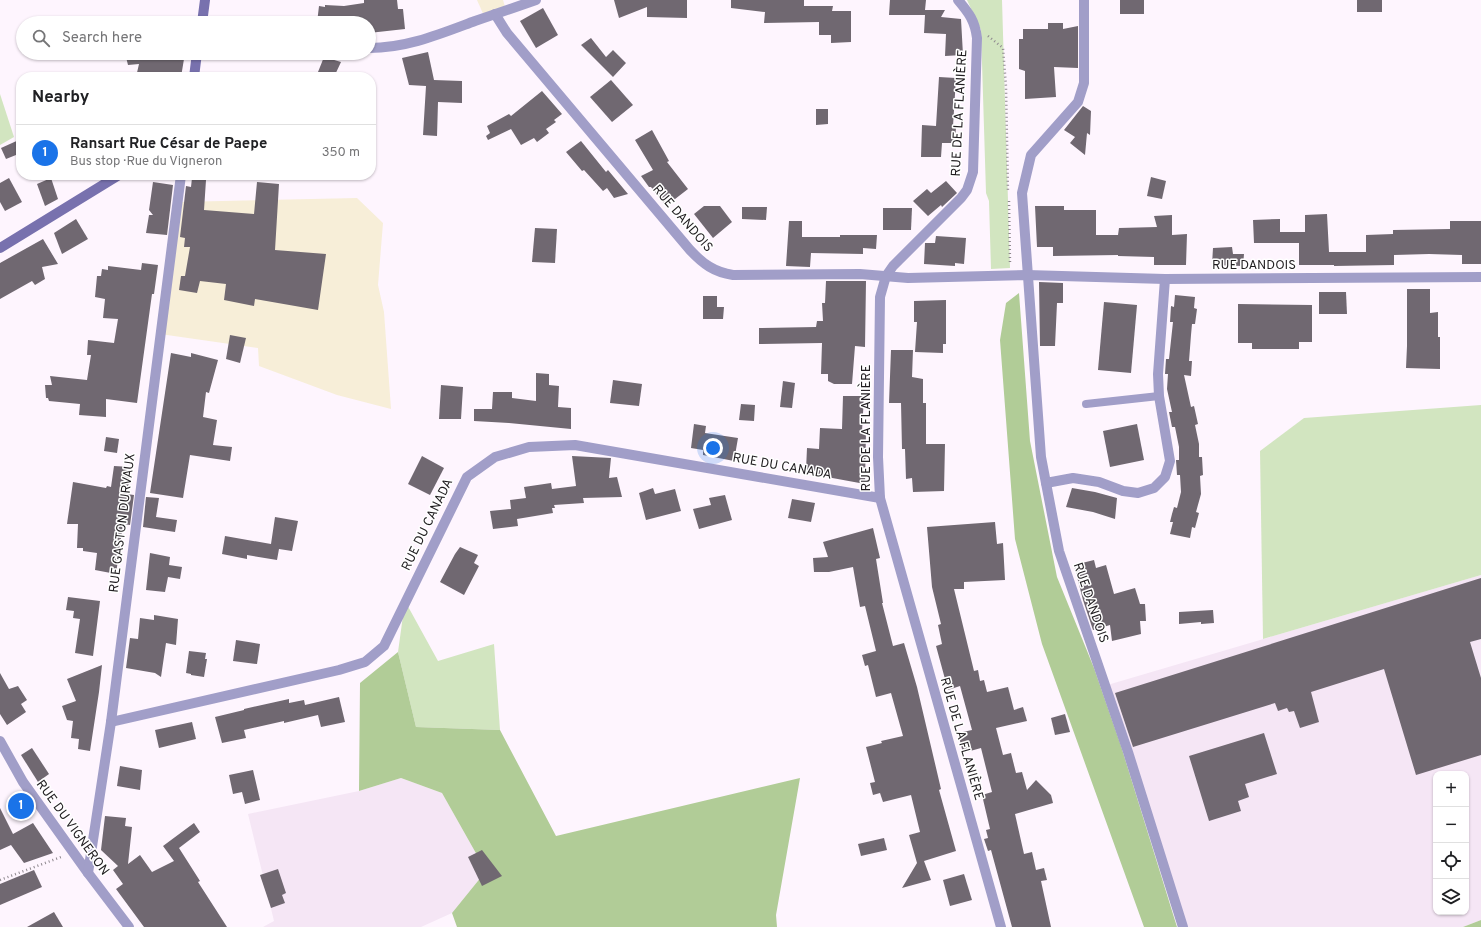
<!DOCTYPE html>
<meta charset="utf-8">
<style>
:root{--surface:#fff;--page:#f6f6f6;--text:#202124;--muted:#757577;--line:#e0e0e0;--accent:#1a73e8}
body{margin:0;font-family:Overpass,sans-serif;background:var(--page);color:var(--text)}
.controls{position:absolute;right:12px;bottom:12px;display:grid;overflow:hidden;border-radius:8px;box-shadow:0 1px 3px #0004}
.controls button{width:36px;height:36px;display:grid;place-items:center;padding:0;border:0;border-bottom:1px solid var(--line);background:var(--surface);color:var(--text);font:20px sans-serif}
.you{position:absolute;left:713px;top:448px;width:14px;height:14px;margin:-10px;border:3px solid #fff;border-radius:50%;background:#1a73e8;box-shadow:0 0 0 6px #1a73e833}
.badge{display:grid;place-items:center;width:26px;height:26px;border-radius:50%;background:var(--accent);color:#fff;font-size:13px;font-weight:700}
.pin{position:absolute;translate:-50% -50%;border:2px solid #fff;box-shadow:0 1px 4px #0006}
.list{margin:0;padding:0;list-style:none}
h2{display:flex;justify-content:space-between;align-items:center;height:52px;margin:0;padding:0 16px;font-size:17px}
h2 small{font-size:13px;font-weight:400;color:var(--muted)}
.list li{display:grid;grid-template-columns:26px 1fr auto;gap:12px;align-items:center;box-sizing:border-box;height:56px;padding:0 16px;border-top:1px solid var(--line)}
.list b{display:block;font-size:15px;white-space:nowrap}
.list p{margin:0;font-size:13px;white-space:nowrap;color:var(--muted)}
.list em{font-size:13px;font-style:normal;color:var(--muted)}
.icon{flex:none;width:22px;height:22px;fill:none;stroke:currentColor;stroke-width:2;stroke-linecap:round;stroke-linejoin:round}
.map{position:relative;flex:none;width:1481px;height:927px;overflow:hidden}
.search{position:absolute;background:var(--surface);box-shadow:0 1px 3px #0004;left:16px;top:16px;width:360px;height:44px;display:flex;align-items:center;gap:10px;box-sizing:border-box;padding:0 14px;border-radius:22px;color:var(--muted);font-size:15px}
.panel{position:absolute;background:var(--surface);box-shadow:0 1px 3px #0004;left:16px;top:72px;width:360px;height:108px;border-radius:16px}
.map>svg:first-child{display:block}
</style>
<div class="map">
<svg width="1481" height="927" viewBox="0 0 1481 927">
<rect width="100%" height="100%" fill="#fef5fe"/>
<g fill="#f7eed8">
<path d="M477,0h26l3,10 -21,8z"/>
<path d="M357,198l26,25 -5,62 6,27 7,97 -54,-14 -78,-29 -1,-18 -98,-14 17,-132z"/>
</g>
<g fill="#f5e6f5" fill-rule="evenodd">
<path d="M1481,575v345l-18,7h-280l-79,-241zM1436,774h30v138h-30z"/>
<path d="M401,778l41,15 44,78 -34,42 -31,14h-158l11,-6 -26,-107 111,-23z"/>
</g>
<g fill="#d2e5c0">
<path d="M967,0h35l8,268 -19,1 -2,-68 -3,-8 -5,-163z"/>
<path d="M0,94l14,43 -14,8z"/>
<path d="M1481,405v170l-218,64 -3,-188 44,-33z"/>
<path d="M405,601l33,60 56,-17 6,86 -84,-3 -18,-75z"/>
</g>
<g fill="#b1cc97">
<path d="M1019,293l11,148 27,136 37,91 27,78 56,181h-33l-102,-283 -27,-105 -15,-199 6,-37z"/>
<path d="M398,652l18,75 84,3 56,106 244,-58 -24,137 1,12h-320l-5,-14 34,-42 -44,-78 -41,-15 -42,13 1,-108z"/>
<path d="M1481,920v7h-18z"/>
</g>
<g fill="#706871">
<path d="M364,0h33l1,9h5l2,20 -36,4v-10h-52l2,-17 6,1v-2l19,1 20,-3z"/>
<path d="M614,0h73v18l-40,-1v-10l-28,11z"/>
<path d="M731,0h73v6h29l-1,5h19v31l-20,1v-8h-12v-13l-55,1 1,-11 -34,-4z"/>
<path d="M890,0h36l-1,10h20l-4,7 20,2 2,36 -18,1 1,-22 -22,-1 1,-18h-36z"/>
<rect x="1120" y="0" width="24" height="14"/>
<rect x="1357" y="0" width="25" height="12"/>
<path d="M543,8l15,27 -22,13 -16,-27z"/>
<path d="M1048,23h15v6l15,-3v42l-24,-1 2,30 -31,2v-28l-6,-2v-30h4v-10h25z"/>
<path d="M591,38l15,19 7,-7 13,13 -13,14 -32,-32z"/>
<path d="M428,52l6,28 28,1v22l-24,-1 -1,34 -14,-1 3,-49 -17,-1 -7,-27z"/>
<path d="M125,53h60l-4,24h-45l3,-13 -11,1z"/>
<path d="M324,57l17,5 -7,15h-18z"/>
<path d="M939,77l17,1 -3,48 3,1 -1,16h-13l-1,14h-20l1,-32 14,1z"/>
<path d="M611,80l22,25 -21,17 -22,-25z"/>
<path d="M542,91l20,23 -8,6 2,2 -10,7 3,4 -12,9 -3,-4 -13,7 -10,-16 -23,11 -2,-4 4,-3 -3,-7 22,-12 2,2z"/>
<path d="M1083,106l8,5 -1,24 -3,-2 -2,22 -15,-12 5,-6 -11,-7z"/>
<path d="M816,109h12v15l-12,1z"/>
<path d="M652,130l17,31 -2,1 21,27 -22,17 -15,-19h-2l-8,-11 12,-6 -18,-30z"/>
<path d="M21,139v14l-15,6 -5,-11z"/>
<path d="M581,141l25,31 2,-2 20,24 -14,4 -7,-10 -4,3 -19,-21 -2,1 -16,-19z"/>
<path d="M1151,177l15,4 -4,18 -15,-3z"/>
<path d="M9,178l13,24 -17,9 -5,-9v-19z"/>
<path d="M51,178l7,21 -13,7 -8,-22z"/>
<path d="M192,178l14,2 -2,30 50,4 3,-32 22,2 -4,66 51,4 -8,56 -63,-11 -1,7 -30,-6 2,-16 -26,-3 -3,12 -18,-3 2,-14h4l5,-29h-6l1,-9 -5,-1 6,-51 5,1z"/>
<path d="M946,181l11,12 -15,14 -1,-2 -13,11 -15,-15 14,-12 4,4z"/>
<path d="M153,182l20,3 -6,50 -21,-2 3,-18h4l-4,-5z"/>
<path d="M704,206h16l12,16 -19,16 -19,-24z"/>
<path d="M1035,206h29v4h32v25h22l1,-7 38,-1 -3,-11 18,-1v20l15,-1 -1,31h-32v-8l-36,-1v-1l-65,1v-9h-16z"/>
<path d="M742,207h25l-1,13 -24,-1z"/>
<path d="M883,208h29l-1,22h-28z"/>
<path d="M1327,214l2,38h37v-17l27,-1v-4l57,-1v-8h31v43h-19v-9l-33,-1 -35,1v10l-60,1v-1h-35v-22h-45l-1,-23 27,-1v13h25v-17z"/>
<path d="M76,219l12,20 -26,15 -8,-21z"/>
<path d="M789,221h13v16h38v-2h37l-1,14 -13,-1v6l-52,-1 -1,14 -24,-1z"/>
<path d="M535,228l22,1 -2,34 -23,-1z"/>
<path d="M936,236l30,2 -2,26 -9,-1v3l-31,-2 1,-21h10z"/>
<path d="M43,239l15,25 -16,3 3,12 -10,6 -3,-4 -32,18v-36z"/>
<path d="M1232,247l1,7h11l-1,12 -31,-1 1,-17z"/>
<path d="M142,263l16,2 -4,29h-2l-15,109 -31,-4v18l-27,-2 1,-11 -31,-3 -1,-3h-2l-1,-13h7l-2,-9 37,4 4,-25h-4l1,-15 26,3 4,-24 -15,-1 2,-19 -10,-2 2,-21h4l1,-7 6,1v-4l33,4z"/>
<path d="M826,281h40l-1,66 -10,-1 -3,38h-18l-6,-3v-7h-7l1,-31 -63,1v-16l57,-1 1,-6h6l-1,-18h3z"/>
<path d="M1039,282l24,1v20h-6l-2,43h-15z"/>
<path d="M1407,289h23v24l8,-1v25h2v32l-34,-1 1,-22z"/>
<path d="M1319,292h27l1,22h-28z"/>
<path d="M1175,295l20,2 -1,11 3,1 -2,15h-3l-1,11 -2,26h3l-1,15 -7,-1 7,32 3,-1 4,18 -3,1 4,19v13h3l1,18 -3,1 1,18 -5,18 3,1 -4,15 -3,-1 -2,11 -20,-4 3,-12h-3l2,-8 2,-7 3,1 4,-16 -1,-17h-3l-1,-15h3v-13l-4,-20h-3l-3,-15h3l-5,-23 1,-15h-3l1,-15h3l4,-37h-3l1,-16 3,1z"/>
<path d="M703,296h14v11h7l-1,12h-20z"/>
<path d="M946,300v44h-3v9l-28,-1 2,-30h-3v-21z"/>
<path d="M1104,302l33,3 -6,68 -33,-3z"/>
<path d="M1238,304l74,1v37h-13v7h-47v-6h-14z"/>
<path d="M230,335l16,3 -6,25 -14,-4z"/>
<path d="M891,350h22l-1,27 11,2v24h3v41h19l-1,47 -31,1 -1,-14 -6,1 -1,-30h-3l-1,-46h-12z"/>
<path d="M171,353l20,4v-4l27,7 -9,33 -3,-1 -3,25 14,3 -4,25 19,2 -2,14 -40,-6 -7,43 -33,-5z"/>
<path d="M536,373l13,1v11l10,1 -1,21 13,1v21l-62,-6 -35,-2v-12h18l1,-17h19v6l24,3z"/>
<path d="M613,380l29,4 -3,22 -29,-3z"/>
<path d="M783,381l12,2 -3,25 -12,-1z"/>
<path d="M441,385l22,2 -2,32h-22z"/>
<path d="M843,396h21l-2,35h4l-1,53 -49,-9v-4l-10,-1 1,-22 12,1 1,-21 22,1z"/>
<path d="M741,404l14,1 -1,16 -15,-1z"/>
<path d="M694,424l12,2 -1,7 33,5 -4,23 -31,-6v-5l-12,-2z"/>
<path d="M1137,424l7,36 -34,7 -7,-36z"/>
<path d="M106,437l13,2 -2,14 -13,-2z"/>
<path d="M422,456l22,12 -14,27 -22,-11z"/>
<path d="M572,456l39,2 -2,20 8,-1 5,20 -39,1 1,5 -30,2 1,3h-3l1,5 -36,6 1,7 -25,3 -3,-18 21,-2 -1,-9 16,-2 -2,-11 27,-4 1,6 24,-3z"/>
<path d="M114,466l17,1 -4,27 7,1 -4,30 -7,-1 -7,50 -21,-4 2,-17 -14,-2v-3h-6l1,-24h-11l6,-42 33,6 1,-2 4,1z"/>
<path d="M653,488l2,6 20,-5 6,22 -35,9 -7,-27z"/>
<path d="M1072,488l23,4 22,6 -2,21 -22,-7 -27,-5z"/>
<path d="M725,495l7,25 -33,9 -6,-20 18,-4 -2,-7z"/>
<path d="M146,497l13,1 -3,19 21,3 -2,12 -32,-5z"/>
<path d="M792,499l23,4 -4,19 -23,-4z"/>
<path d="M275,517l23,4 -6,30 -13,-2 -2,11 -30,-5v4l-25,-5 3,-18 46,8z"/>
<path d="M995,522l2,22 6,-1 2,37 -41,2v7h-10l20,82 4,-1 2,11 4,-1 3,12 21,-5 6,23 9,-3 4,14 -31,7 7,27 8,-2 5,20 6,-1 5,18 9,-10 15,15 2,8 -38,11 9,40 8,-2 4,18 8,-2 3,12 -6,1 10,46h-39l-21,-77 -3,1 -4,-12 4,-1 -2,-8 4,-1 -8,-34 10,-3 -11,-44 -18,5 -5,-20 14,-3 -12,-44 -12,4 -12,-44 6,-2 -4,-19 3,-1 -9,-37 -5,-60z"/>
<path d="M873,528l7,30 -4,1 7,44h-1l11,43 11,-3 13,44 24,102 -2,1 17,61 -32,10 7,19 -29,8 15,-25 -8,-28 11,-3 -9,-37 -28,7 -3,-9 -7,2 -3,-12 5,-1 -9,-35 16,-4 -1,-2 22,-5 -12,-43 -15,4 -8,-32 -3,1 -3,-11 14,-4 -11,-45 -5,1 -7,-40 -24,5h-15l-1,-14 15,-1 -5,-15z"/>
<path d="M460,547l18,8 -4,8 5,3 -15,29 -24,-13 15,-28z"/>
<path d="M150,553l20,4 -1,8 13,2 -2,12 -12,-2 -3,15 -19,-2z"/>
<path d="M1094,560l2,8 10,-3 8,29 21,-6 5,16h5l1,17h-6l1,13 -29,7 -2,-16 -17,5 -10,-30 -9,-35z"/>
<path d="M1481,578v61l-11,3 11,36v77l-65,20 -32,-106 -73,23 8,30 -19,6 -6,-17 -5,1 -2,-4 -9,3 -3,-8 -142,44 -18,-54z"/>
<path d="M68,597l32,4 -7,55 -18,-3 5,-34 -7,-1 1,-7 -8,-1z"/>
<path d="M1213,610l1,13 -13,1v-2l-22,2v-12z"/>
<path d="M154,615l24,4 -2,26 -10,-2 -5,34 -6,-4 -29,-5 4,-30 8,1 2,-21 14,2z"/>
<path d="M236,640l24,4 -3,20 -24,-3z"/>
<path d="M189,651l17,2 -1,6h2l-3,18 -13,-2v-1l-5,-1z"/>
<path d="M102,665l-3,27 -9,59 -12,-2 1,-10 -8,-1 2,-17 -6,-1 -5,-14 14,-5 -9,-22z"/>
<path d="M0,673l9,16 9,-3 9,14 -6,4 5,8 -19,13 -7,-11z"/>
<path d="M339,697l6,25 -24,5 -3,-12 -34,8v-2l-40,9 2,8 -24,5 -7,-26 29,-7v-1l45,-10v4l15,-3 1,5z"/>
<path d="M1065,714l5,18 -15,3 -4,-17z"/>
<path d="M192,722l4,17 -37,9 -4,-18z"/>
<path d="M1264,733l13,41 -32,10 4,13 -11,4 3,10 -32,10 -20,-65z"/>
<path d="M32,748l17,26 -11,8 -17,-27z"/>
<path d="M120,766l22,4 -2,20 -23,-4z"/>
<path d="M253,770l7,30 -15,4 -3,-12 -9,2 -4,-19z"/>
<path d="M0,808l13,26 20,-11 20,30 -29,10 -13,-18 -11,5z"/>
<path d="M105,816l21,2 -1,8 7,1 -4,37 12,-9 12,17 22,-11 -11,-15 31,-23 6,9 -21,16 21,33 -2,1 29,45h-83l-28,-38 7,-5 -10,-14 5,-4 -17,-16z"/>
<path d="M884,838l3,12 -26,6 -3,-12z"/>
<path d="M482,850l20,26 -20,10 -14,-29z"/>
<path d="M278,869l8,24 -4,2 3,8 -14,5 -11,-33z"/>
<path d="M34,870l8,17 -42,18v-21z"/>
<path d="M964,874l8,26 -22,6 -7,-26z"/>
<path d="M54,912l9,15h-36z"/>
</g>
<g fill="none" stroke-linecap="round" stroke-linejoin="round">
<g stroke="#8e888e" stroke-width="2.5" stroke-dasharray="1 3" stroke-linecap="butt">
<path d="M988,36l15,12 3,39 2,105"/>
<path d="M1009,201l1,63"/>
<path d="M0,880l61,-23"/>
</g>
<path stroke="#a19ec8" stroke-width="8" d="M1086,404l73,-8"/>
<g stroke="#a19ec8" stroke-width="10">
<path d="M958,0c11,13 17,21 19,38l-4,134 -6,18 -6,8 -68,68 -7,10 -6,21 -2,160 2,41 121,429"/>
<path d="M1084,0v83l-6,19 -47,53 -9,38 19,264 18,94 69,201 55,175"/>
<path d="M495,14l12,19 183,217c13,14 24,22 43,25l127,-1 48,4 119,-3 138,4 316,-2"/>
<path d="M369,48c38,0 71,-14 106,-27 21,-7 41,-14 61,-21"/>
<path d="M1046,483l27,-5 26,4 24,9 15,2 16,-5 11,-11 5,-16 -11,-65 -1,-22 7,-95"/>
<path d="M111,722l228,-52 26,-8 19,-16 83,-169 28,-20 34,-10 46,-2 305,53"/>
<path d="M0,741l23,41 65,91 41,54"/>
<path d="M88,873l23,-151 70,-547"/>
</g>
<g stroke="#7871ae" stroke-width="10">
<path d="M202,23l3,-23"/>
<path d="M194,77l3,-24"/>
<path d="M0,248l119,-73"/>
</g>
</g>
<g text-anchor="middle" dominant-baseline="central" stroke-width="3" stroke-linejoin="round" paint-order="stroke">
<g font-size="13" fill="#201d20" stroke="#fff">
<text transform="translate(960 113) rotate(-87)">RUE DE LA FLANIÈRE</text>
<text transform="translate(682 219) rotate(49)">RUE DANDOIS</text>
<text x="1254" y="266">RUE DANDOIS</text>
<text transform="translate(867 428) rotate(-90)">RUE DE LA FLANIÈRE</text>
<text transform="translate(782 467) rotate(10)">RUE DU CANADA</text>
<text transform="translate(123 523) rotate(-83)">RUE GASTON DURVAUX</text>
<text transform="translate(428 525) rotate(-64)">RUE DU CANADA</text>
<text transform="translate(1090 603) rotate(71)">RUE DANDOIS</text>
<text transform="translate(961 739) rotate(74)">RUE DE LA FLANIÈRE</text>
<text transform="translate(72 828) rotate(54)">RUE DU VIGNERON</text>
</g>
</g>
</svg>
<div class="controls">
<button>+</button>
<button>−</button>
<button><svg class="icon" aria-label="locate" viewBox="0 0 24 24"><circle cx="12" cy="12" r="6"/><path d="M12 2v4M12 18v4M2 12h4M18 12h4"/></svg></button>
<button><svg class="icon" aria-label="layers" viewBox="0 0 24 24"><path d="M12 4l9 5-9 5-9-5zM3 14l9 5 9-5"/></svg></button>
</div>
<div class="you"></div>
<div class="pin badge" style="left:21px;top:806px">1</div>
<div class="search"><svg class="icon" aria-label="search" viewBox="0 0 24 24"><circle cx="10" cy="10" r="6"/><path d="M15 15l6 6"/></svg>Search here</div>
<section class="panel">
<h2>Nearby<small></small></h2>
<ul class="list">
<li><span class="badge">1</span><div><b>Ransart Rue César de Paepe</b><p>Bus stop · Rue du Vigneron</p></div><em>350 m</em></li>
</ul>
</section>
</div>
